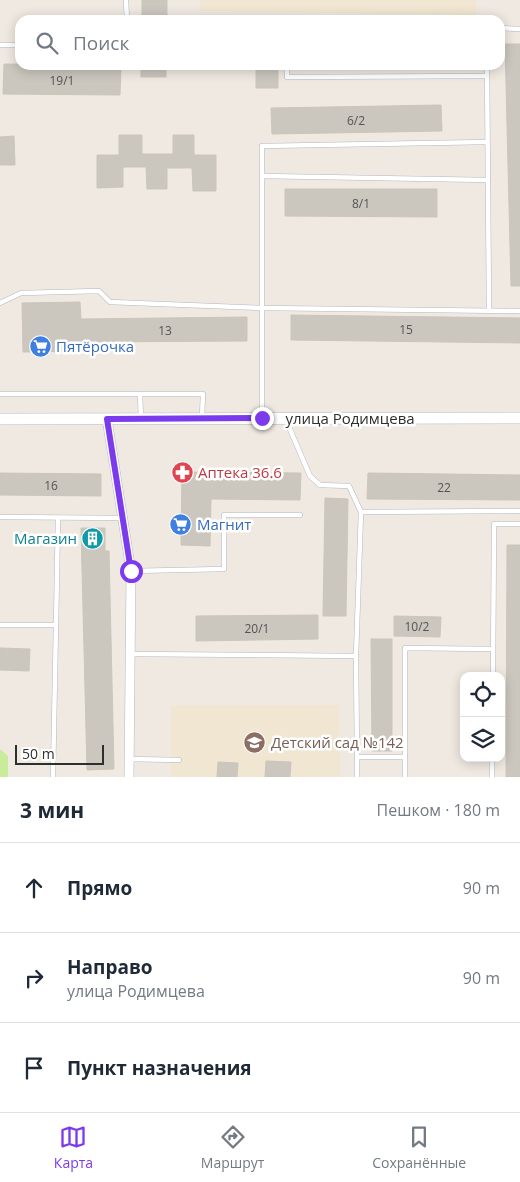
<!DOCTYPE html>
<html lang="ru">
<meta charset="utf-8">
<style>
:root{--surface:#fff;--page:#f6f6f7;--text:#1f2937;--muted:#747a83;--line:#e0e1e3;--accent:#7c3aed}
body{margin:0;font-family:"Open Sans",sans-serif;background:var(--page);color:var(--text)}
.controls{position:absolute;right:15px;bottom:15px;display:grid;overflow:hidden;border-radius:10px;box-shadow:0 2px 12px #0003}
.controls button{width:45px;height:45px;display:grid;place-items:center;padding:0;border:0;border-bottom:1px solid var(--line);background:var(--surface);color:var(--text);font:25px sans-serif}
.scale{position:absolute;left:15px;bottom:12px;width:89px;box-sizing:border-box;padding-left:5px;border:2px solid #2e2e2e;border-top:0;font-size:14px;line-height:18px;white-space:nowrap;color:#2e2e2e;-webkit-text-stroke:4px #fff;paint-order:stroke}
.stop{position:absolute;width:15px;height:15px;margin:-11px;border:4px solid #7c3aed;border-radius:50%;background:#fff}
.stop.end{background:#7c3aed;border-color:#fff;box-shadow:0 1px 5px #0008}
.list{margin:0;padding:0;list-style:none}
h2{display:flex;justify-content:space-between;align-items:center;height:65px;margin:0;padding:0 20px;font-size:21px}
h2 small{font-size:16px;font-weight:400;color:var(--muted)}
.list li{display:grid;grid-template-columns:32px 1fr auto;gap:15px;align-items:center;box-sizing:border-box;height:90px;padding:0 20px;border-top:1px solid var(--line)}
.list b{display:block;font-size:19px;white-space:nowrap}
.list p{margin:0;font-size:16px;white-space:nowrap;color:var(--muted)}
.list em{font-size:16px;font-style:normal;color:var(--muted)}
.icon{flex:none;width:28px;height:28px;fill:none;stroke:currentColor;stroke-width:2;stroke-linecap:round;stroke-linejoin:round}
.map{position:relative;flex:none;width:520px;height:777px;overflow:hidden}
.search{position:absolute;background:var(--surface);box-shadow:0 2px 12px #0003;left:15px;right:15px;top:15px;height:55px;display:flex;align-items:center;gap:12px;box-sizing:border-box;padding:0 18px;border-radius:15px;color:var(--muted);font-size:19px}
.sheet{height:335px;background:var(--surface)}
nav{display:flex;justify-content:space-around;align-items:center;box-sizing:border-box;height:70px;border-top:1px solid var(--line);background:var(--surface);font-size:14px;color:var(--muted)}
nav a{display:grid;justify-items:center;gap:2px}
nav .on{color:var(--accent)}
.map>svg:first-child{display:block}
</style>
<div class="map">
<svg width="520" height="777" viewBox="0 0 520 777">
<rect width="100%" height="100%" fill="#efe9e1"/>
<g fill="#f0e6d1">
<path d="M200,0h276v15l-276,-4z"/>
<path d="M339,705l1,72h-169v-71z"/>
</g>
<path fill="#c9ec9a" d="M0,749l8,7v21h-8z"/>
<g fill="#cbc7bf" stroke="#cbc5ba">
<rect x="142" y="0" width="25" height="20"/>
<path d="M505,44h15v242h-9z"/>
<path d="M4,64l117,1 -1,30 -117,-1z"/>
<rect x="141" y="65" width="25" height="12"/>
<rect x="256" y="65" width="22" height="23"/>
<path d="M441,105l1,26 -170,3 -1,-26z"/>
<path d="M119,135h23v19h31v-19h21v20h22v36h-23l-1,-23h-25v21h-20l-1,-22h-23v20l-26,1v-33h22z"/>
<path d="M14,136l1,29h-15v-28z"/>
<path d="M285,189h152v28l-152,-1z"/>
<path d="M80,302l1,17 166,-2v24l-166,1v9l-58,1 -1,-49z"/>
<path d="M291,315l229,3v25l-229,-3z"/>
<path d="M182,472l119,1 -1,27 -89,-1 -1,47 -29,-1z"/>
<path d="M0,473l101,1v22l-101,-1z"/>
<path d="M368,473l152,2v25l-153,-1z"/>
<path d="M325,498l23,1 -2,117h-23z"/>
<path d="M81,528h24v23h4l5,218 -27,1z"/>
<path d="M507,545h13v232h-14z"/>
<path d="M318,615v24l-122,2v-25z"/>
<path d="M394,616l47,1 -1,20 -46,-1z"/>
<path d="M371,639h21v112h-20z"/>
<path d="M0,648l30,1 -1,22 -29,-1z"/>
<path d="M266,761l25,1 -1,15h-25z"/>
<path d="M218,762l20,1 -1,14h-20z"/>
</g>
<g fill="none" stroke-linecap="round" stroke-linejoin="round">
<defs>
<g id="service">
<path d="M126,0l1,20"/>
<path d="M500,28l20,1"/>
<path d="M0,45h20"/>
<path d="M287,65v12l200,-1"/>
<path d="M487,65l2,245"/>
<path d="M262,176l226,4"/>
<path d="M0,303l21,-10 78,-2 11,11 152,6 258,3"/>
<path d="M0,394h203l-1,23"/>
<path d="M140,394l1,24"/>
<path d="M262,417v-271l225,-4"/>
<path d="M286,420l24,56 10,9 29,1 12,26"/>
<path d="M0,517l122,1"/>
<path d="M131,571l93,-2v-54h76"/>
<path d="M0,625h56l2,-106"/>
<path d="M130,654l226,2 5,-144 159,-1"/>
<path d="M356,656l1,101h48"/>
<path d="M493,676l1,-152h26"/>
<path d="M129,759l50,1"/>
<path d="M53,777l3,-152"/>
<path d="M357,777v-20"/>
<path d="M405,777v-129l88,1"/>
<path d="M492,777v-19"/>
</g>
<path id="minor" d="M107,419l24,152 -2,206"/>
<path id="tertiary" d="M0,419l520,-1"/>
</defs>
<use href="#service" stroke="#b4b7c1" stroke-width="5.5"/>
<use href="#minor" stroke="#b4b7c1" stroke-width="10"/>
<use href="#tertiary" stroke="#b4b7c1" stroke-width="12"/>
<use href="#service" stroke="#fff" stroke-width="4.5"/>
<use href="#minor" stroke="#fff" stroke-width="9"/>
<use href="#tertiary" stroke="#fff" stroke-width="11"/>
</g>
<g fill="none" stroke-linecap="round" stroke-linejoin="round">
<path stroke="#7c3aed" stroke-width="6" d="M131,571l-24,-152 155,-1"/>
</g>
<defs>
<symbol id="supermarket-disc" viewBox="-11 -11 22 22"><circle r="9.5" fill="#3f7fe0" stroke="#fff"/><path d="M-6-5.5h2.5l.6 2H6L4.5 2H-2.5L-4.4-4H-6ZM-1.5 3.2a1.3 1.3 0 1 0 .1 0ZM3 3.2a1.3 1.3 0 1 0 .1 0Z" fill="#fff"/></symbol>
<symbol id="pharmacy-disc" viewBox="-11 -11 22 22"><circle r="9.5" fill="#e0444e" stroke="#fff"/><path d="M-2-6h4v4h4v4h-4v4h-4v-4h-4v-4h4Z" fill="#fff"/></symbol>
<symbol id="building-disc" viewBox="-11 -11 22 22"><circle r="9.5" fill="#0f9aa8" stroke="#fff"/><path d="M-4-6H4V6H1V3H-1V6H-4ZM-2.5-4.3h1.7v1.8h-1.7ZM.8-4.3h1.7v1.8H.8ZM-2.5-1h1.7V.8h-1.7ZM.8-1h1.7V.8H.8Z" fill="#fff"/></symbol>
<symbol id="school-disc" viewBox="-11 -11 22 22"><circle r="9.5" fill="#8d6e63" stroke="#fff"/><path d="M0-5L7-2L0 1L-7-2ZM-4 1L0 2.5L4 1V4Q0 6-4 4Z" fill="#fff"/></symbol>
</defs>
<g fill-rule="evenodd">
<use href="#supermarket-disc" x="28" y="334" width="25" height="25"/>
<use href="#pharmacy-disc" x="170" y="460" width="25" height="25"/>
<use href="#supermarket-disc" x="168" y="512" width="25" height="25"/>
<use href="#building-disc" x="80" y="526" width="25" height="25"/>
<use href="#school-disc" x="242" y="730" width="25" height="25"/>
</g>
<g text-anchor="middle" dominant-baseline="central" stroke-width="5" stroke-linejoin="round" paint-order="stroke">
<g font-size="12" fill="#555452">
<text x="62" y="80">19/1</text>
<text x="356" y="120">6/2</text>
<text x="361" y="203">8/1</text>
<text x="406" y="329">15</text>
<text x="165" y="330">13</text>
<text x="51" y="485">16</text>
<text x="444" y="487">22</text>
<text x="417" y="626">10/2</text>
<text x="257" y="628">20/1</text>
</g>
<g font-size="15" fill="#366cbe" stroke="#fff" text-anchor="start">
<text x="56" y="346">Пятёрочка</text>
<text x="197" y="524">Магнит</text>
</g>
<g font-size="15" fill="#2e2e2e" stroke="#fff">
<text x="350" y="418">улица Родимцева</text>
</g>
<g font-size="15" fill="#be3a42" stroke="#fff" text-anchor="start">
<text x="198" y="472">Аптека 36.6</text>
</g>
<g font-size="15" fill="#0d838f" stroke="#fff" text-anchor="end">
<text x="77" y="538">Магазин</text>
</g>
<g font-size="15" fill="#785e54" stroke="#fff" text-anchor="start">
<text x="271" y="742">Детский сад №142</text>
</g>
</g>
</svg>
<div class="controls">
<button><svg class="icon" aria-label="locate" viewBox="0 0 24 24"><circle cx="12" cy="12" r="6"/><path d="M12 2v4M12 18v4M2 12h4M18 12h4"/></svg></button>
<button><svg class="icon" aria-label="layers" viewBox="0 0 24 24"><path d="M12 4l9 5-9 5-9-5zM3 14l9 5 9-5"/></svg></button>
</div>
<div class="scale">50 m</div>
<div class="stop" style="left:131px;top:571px"></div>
<div class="stop end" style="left:262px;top:418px"></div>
<div class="search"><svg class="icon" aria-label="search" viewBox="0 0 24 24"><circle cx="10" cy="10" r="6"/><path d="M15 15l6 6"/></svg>Поиск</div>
</div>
<section class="sheet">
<h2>3 мин<small>Пешком · 180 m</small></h2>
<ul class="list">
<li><svg class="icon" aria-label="ahead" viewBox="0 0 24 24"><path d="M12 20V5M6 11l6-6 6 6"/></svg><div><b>Прямо</b></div><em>90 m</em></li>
<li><svg class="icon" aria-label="right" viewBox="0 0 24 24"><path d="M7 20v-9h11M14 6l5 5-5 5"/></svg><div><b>Направо</b><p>улица Родимцева</p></div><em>90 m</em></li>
<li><svg class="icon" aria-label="arrive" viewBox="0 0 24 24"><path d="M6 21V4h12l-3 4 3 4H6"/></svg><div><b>Пункт назначения</b></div></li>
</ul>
</section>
<nav>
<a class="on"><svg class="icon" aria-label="map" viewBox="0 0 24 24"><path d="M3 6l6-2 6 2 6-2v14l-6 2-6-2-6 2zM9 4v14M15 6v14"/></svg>Карта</a>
<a><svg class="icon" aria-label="directions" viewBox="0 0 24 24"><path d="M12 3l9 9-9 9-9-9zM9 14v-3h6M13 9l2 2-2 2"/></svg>Маршрут</a>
<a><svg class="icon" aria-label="saved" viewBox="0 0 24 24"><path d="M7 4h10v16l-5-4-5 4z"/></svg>Сохранённые</a>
</nav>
